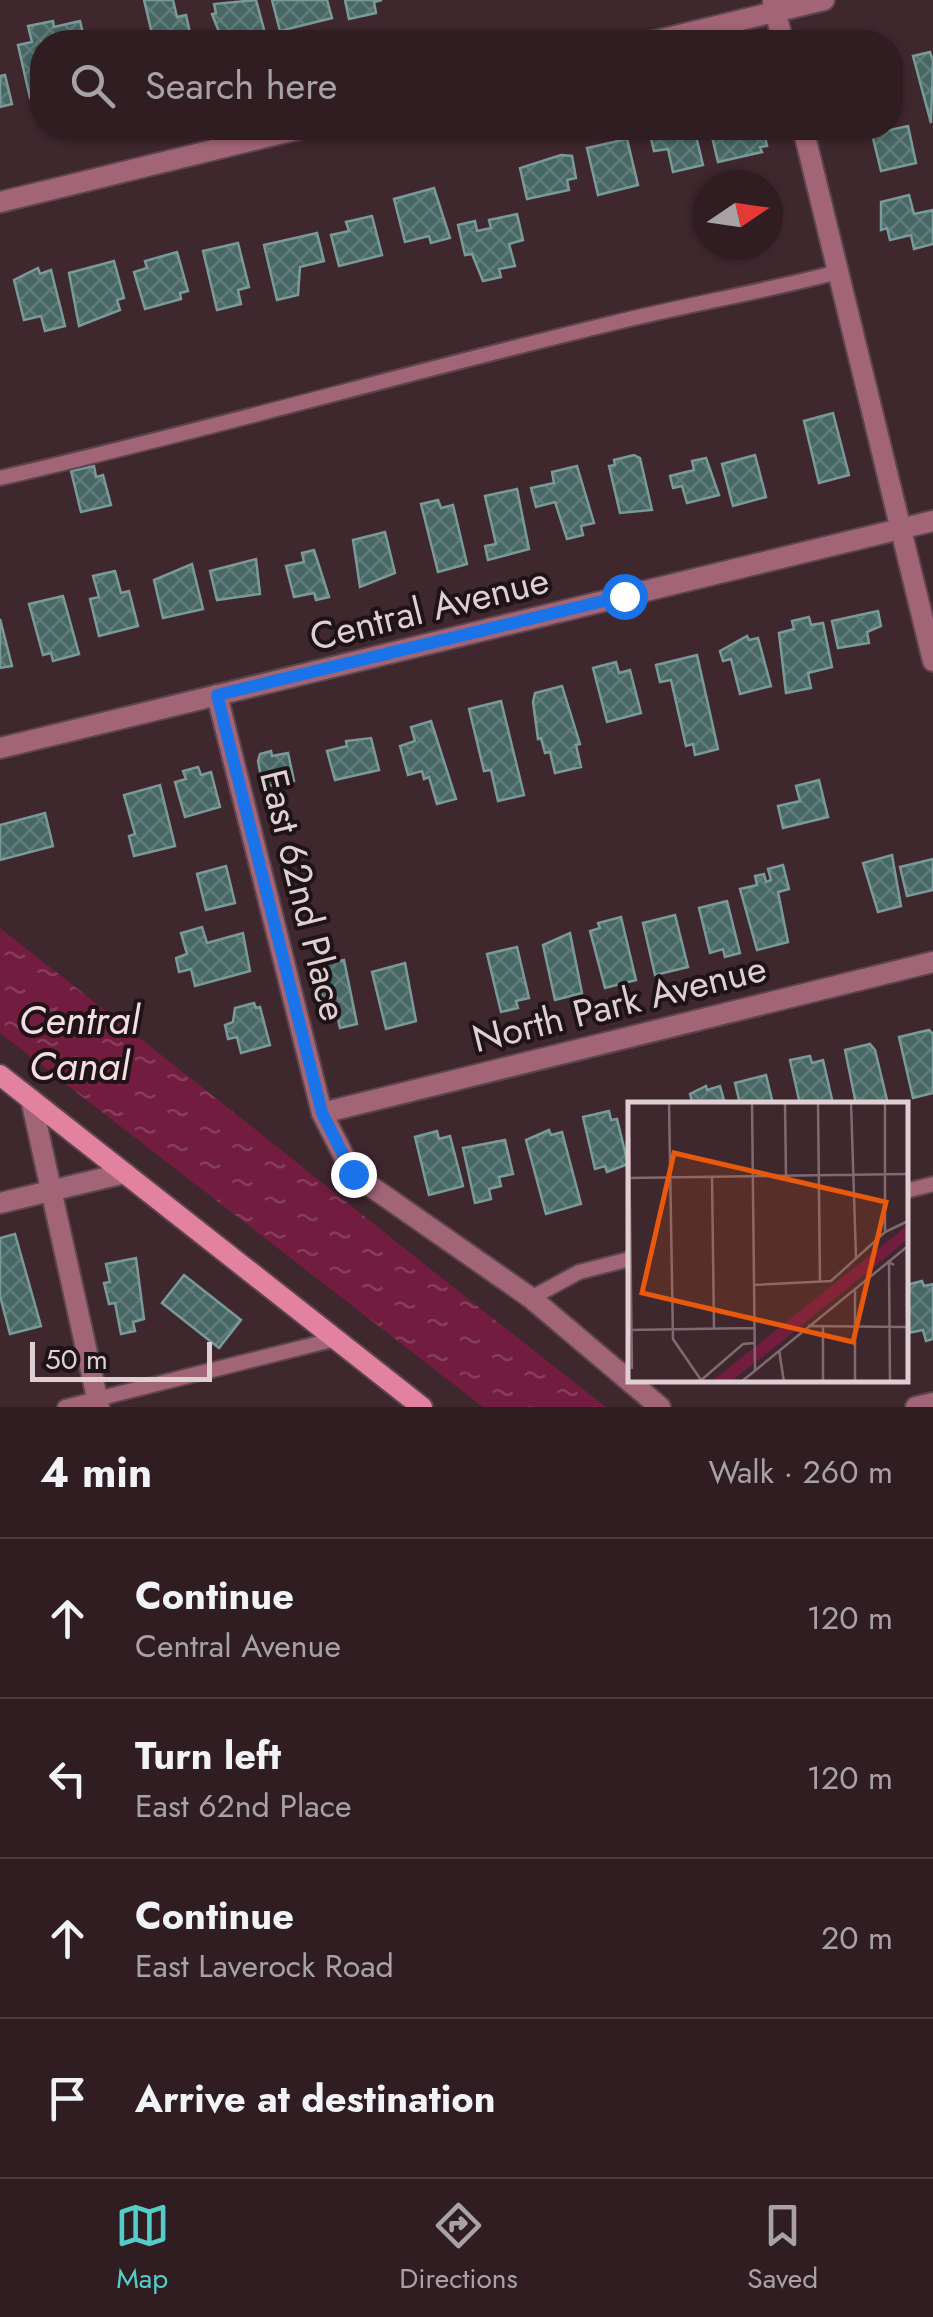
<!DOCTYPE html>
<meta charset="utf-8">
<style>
:root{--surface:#2f1d22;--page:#3b2a2f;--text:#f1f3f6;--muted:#a7a2a5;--line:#4a3b40;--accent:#54cdc8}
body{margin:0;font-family:Jost,sans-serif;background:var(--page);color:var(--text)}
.compass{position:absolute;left:693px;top:170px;width:90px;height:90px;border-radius:50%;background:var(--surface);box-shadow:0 2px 8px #0004;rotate:77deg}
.scale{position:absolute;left:30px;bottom:25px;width:182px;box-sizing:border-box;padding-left:10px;border:5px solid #dfcfd3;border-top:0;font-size:28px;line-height:35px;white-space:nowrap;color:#dfcfd3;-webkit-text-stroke:8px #1e1317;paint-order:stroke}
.stop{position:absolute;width:30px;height:30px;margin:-22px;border:8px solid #1a73e8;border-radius:50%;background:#fff}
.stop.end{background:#1a73e8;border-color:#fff;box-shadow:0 2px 10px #0008}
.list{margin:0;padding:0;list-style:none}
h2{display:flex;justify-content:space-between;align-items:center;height:130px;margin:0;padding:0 40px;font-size:42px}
h2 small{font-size:32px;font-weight:400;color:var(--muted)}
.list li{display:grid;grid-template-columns:65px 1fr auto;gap:30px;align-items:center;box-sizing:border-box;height:160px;padding:0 40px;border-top:2px solid var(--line)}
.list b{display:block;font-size:38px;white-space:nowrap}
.list p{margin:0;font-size:32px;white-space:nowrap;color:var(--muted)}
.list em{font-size:32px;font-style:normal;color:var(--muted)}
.icon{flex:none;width:55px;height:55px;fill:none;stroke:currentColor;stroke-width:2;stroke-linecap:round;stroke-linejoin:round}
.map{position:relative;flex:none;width:933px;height:1407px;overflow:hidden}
.search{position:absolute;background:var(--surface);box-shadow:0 2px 8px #0004;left:30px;right:30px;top:30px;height:110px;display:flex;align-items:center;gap:25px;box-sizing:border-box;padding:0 35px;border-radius:40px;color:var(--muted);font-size:38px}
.sheet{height:770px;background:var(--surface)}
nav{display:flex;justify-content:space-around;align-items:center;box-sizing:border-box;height:140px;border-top:2px solid var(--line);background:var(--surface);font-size:28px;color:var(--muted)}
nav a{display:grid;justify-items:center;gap:5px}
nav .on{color:var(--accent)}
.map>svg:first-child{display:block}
</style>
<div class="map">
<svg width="933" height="1407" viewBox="0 0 933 1407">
<defs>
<pattern id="water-ripples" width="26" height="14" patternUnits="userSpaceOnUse" patternTransform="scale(2.5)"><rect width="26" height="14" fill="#721c40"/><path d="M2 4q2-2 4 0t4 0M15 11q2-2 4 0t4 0" fill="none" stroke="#863c5b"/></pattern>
<pattern id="building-cross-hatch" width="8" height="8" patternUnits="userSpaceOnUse" patternTransform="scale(2.5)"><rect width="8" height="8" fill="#476764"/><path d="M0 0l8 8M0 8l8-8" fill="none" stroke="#617c79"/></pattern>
</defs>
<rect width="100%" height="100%" fill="#3f272e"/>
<path fill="url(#water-ripples)" d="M0,928c203,158 403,321 606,479h-123l-483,-374z"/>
<g fill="url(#building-cross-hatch)" stroke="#799a98" stroke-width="2.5">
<path d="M144,0h29l4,17 9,-2 6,27h-38z"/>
<path d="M256,0l10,37 -43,5 -11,-28 4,-1 -2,-9z"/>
<path d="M272,0h55l5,18 -52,13z"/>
<path d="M345,0h37l-8,2 2,11 -27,6z"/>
<path d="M53,21l1,6 26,-6 5,21h-43v53l-12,3 -12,-53 14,-3 -4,-16z"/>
<path d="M930,52l3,9 -2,62 -18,-67z"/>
<path d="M5,75l7,29 -12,3v-31z"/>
<path d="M908,126l8,37 -35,8 -9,-37z"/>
<path d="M678,128h16l9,37 -30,7 -5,-23 -14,2 -4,-17z"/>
<path d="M710,128h53l4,18 -7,1 2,5 -44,10z"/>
<path d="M627,139l11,46 -40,10 -11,-47z"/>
<path d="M561,155l11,1 4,22 -9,2 2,10 -42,9 -7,-31z"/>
<path d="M434,188l16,50 -19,5 -2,-7 -24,6 -11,-43z"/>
<path d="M909,195l5,19 19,-4v34l-19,5 -3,-14 -21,5 -3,-12 -6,2v-28z"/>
<path d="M517,214l6,26 -14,4 6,22 -16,3 2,8 -18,4 -11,-27 -7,1 -7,-30 17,-4 2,10 14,-3 -2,-8z"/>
<path d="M372,216l10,39 -43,11 -8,-31 18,-4 -3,-9z"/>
<path d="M317,233l7,28 -24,6 -2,28 -21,5 -13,-55z"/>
<path d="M238,243l11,44 -11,3 3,14 -24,6 -14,-59z"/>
<path d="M177,252l11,39 -8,2 1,6 -36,10 -11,-37 13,-4 -2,-7z"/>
<path d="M114,261l10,37 -7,2 3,10 -41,16 -10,-53z"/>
<path d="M38,268l2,6 11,-4 14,56 -20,5 -4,-15 -17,4 -10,-40z"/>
<path d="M833,413l16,62 -30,8 -15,-62z"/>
<path d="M634,455l6,3 12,52 -32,3 -11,-47 6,-1 -1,-5z"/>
<path d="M755,455l11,42 -33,9 -11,-42z"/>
<path d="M706,458l13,37 -32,8 -5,-17 -9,2 -3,-12 24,-6 -2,-9z"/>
<path d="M94,466l2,11 7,-2 8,30 -30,7 -10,-41z"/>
<path d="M577,466l17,57 -13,3 2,9 -16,4 -12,-37 -19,5 -5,-19 23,-5 -2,-11z"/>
<path d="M517,489l12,60 -41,11 -3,-14 11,-2 -11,-48z"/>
<path d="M438,500l3,8 12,-3 14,59 -29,8 -17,-68z"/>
<path d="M385,532l10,41 -35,14 -7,-47z"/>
<path d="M314,550l15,47 -13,3 -2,-7 -20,4 -8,-31 18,-4 -2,-9z"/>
<path d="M256,559l4,35 -43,6 -7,-29z"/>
<path d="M192,564l11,45 -40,9 -9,-38z"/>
<path d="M115,571l6,22 8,-2 9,35 -39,10 -9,-37 9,-2 -6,-21z"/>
<path d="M63,596l16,58 -26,7 -2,-8 -8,2 -14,-51z"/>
<path d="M878,611l3,15 -14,6 2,11 -31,5 -6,-27z"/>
<path d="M809,617l2,8 12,-2 9,44 -24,6 3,15 -25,5 -7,-60 15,-4 -2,-8z"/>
<path d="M0,619l12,47 -12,2z"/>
<path d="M747,636l2,4 9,-2 13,48 -31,8 -9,-35 -8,2 -3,-10z"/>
<path d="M697,655l21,94 -23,6 -2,-11 -7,2 -15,-66 -11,2 -4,-17z"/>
<path d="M616,662l3,11 11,-3 11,43 -34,9 -14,-54z"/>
<path d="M562,686l18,58 -4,1 5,22 -26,6 -5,-21 -5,1 -4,-15 -3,1 -5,-37 2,-9z"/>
<path d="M501,701l23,94 -26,6 -7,-31 -7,1 -15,-62z"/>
<path d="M431,721l25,78 -19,5 -8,-27 -5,2 -2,-8 -14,4 -8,-29 15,-5 -4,-14z"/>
<path d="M371,738l8,32 -44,10 -8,-29 20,-5 -1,-5z"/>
<path d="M271,751l1,5 16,-3 6,28 -31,6 -5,-26 2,-7z"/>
<path d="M198,767l3,8 10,-3 9,35 -35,10 -10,-35 11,-3 -3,-8z"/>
<path d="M819,780l9,37 -45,11 -5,-22 22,-5 -4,-15z"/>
<path d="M160,785l15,61 -41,10 -5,-20 6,-2 -11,-39z"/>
<path d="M45,813l8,33 -53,14v-35z"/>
<path d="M892,855l9,51 -23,6 -15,-49z"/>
<path d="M933,859v31l-26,6 -7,-29z"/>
<path d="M783,865l6,24 -11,3 10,50 -31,8 -17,-61 17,-4 -2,-9 9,-2 2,8 5,-2 -3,-11z"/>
<path d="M226,866l9,37 -29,7 -9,-36z"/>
<path d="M727,901l13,52 -15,4 -2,-8 -13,4 -11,-45z"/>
<path d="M675,915l13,52 -33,8 -12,-52z"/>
<path d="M621,917l15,63 -31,8 -15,-57 10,-3 -2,-5z"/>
<path d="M202,927l5,16 36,-10 7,38 -55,15 -4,-17 -12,3 -3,-14 11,-4 -6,-21z"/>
<path d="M570,933l12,60 -27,7 -12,-55z"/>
<path d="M517,947l12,51 -13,3 2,7 -17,4 -14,-58z"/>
<path d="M344,960l13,64 -17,4 -2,-9 -10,3 -13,-56z"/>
<path d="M405,963l11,58 -30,8 -14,-57z"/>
<path d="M254,1003l2,5 4,-1 10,38 -29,8 -4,-16 -9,2 -3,-14 8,-3 2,-14z"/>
<path d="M929,1030l4,4v59l-20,5 -14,-61z"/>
<path d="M870,1044l5,6 13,54h-32l-11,-54z"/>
<path d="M810,1056l2,7 11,-3 10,44h-33l-10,-44z"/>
<path d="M766,1075l7,29h-33l-5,-21z"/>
<path d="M706,1086l1,4 13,-4 5,18h-32l-3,-10z"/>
<path d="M609,1111l2,9 6,-1 11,45 -21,8 -2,-6 -10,3 -12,-52z"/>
<path d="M549,1130l2,5 11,-3 19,72 -35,10 -20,-74z"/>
<path d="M437,1131l2,8 11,-3 13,50 -34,9 -14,-58z"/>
<path d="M505,1140l8,34 -14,3 2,9 -12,3 2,10 -16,4 -12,-55z"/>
<path d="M15,1234l26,92 -31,8 -10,-38v-58z"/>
<path d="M136,1258l8,61 -11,3 2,9 -14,3 -6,-31 -6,1 -5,-21 6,-1 -4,-18z"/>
<path d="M184,1275l57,45 -22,28 -57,-45z"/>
<path d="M922,1281l2,5 9,-2v55l-7,2 -3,-11 -15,3 -2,-8v-40z"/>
</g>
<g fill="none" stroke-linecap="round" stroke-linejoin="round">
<defs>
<g id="service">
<path d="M0,478c204,-47 406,-105 609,-154 76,-19 153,-32 229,-52"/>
<path d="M906,1191l27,-7"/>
<path d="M531,1298l48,-26 51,-13"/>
<path d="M65,1407l271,-68"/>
</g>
<g id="minor">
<path d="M773,2l10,40"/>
<path d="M651,42l173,-42"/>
<path d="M803,128l130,533"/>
<path d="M0,202l303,-74"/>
<path d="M217,695l105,418 31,61 178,124 129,109"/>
<path d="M0,748l933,-227"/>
<path d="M31,1099l68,308"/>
<path d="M322,1113l611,-151"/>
<path d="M0,1203l125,-30"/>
<path d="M916,1407l17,-4"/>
</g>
<path id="secondary" d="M0,1075l422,332"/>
</defs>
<use href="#service" stroke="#5c454c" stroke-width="18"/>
<use href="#minor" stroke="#5c454c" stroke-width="24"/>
<use href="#secondary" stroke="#5c454c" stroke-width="24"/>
<use href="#service" stroke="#a26578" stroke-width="14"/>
<use href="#minor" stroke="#a26578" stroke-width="20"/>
<use href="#secondary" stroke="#e381a1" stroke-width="20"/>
</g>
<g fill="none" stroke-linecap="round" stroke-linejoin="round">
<path stroke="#1a73e8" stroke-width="12" d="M353,1174l-31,-61 -105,-418 407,-99"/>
</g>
<g text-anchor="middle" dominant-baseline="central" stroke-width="8" stroke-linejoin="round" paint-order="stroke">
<g font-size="38" fill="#dfcfd3" stroke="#1e1317">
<text transform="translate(429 608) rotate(-14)">Central Avenue</text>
<text transform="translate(304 895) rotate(76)">East 62nd Place</text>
<text transform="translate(619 1003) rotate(-14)">North Park Avenue</text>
</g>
<g font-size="40" font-style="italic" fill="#f6dce3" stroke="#1e1317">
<text x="79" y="1020">Central<tspan x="79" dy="46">Canal</tspan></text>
</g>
</g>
<g transform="translate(628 1102)">
<rect width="280" height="280" fill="#3f272e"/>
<path d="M280,123v14l-139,113 -39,30h-19z" fill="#721c40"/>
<path fill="none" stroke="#7f6a70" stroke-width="2.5" d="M41,0l4,237 28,41M124,0l3,268M157,0l1,74M190,0l2,181M223,0l5,156M257,0v130M1,33l3,234M84,75l2,152M0,76l280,-4M126,183l77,-4 54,-49 23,-11M227,187v93M180,224l100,1M195,224v56M0,228l127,-2M151,248l5,32M71,280l44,-38 12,-1M113,280l167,-136M262,280l-1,-120 5,3"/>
<path fill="#e8590c" fill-opacity="0.15" stroke="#e8590c" stroke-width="5" d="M46,51l212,49 -33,140 -211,-49z"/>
<rect width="280" height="280" fill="none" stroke="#dfcfd3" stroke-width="5"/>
</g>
</svg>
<svg class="compass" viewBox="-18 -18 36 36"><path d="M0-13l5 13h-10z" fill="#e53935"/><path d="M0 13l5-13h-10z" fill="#a7a2a5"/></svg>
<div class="scale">50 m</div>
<div class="stop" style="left:624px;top:596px"></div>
<div class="stop end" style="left:353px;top:1174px"></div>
<div class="search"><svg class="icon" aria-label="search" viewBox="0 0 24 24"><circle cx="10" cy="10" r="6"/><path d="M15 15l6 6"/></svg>Search here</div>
</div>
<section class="sheet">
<h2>4 min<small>Walk · 260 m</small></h2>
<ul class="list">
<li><svg class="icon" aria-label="ahead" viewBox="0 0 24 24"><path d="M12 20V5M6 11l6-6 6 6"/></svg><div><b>Continue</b><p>Central Avenue</p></div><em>120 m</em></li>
<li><svg class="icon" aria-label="left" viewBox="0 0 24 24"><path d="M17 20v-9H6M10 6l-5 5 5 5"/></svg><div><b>Turn left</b><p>East 62nd Place</p></div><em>120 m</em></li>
<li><svg class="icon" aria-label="ahead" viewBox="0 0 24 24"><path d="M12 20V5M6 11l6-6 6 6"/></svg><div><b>Continue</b><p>East Laverock Road</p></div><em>20 m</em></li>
<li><svg class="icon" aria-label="arrive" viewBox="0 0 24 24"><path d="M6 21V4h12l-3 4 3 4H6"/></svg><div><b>Arrive at destination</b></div></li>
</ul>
</section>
<nav>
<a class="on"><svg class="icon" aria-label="map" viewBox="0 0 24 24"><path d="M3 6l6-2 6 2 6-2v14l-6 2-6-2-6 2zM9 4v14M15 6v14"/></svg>Map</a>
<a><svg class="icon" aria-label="directions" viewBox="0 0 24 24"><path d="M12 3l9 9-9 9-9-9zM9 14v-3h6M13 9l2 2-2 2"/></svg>Directions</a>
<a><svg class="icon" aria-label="saved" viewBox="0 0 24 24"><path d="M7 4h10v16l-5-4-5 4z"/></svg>Saved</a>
</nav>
